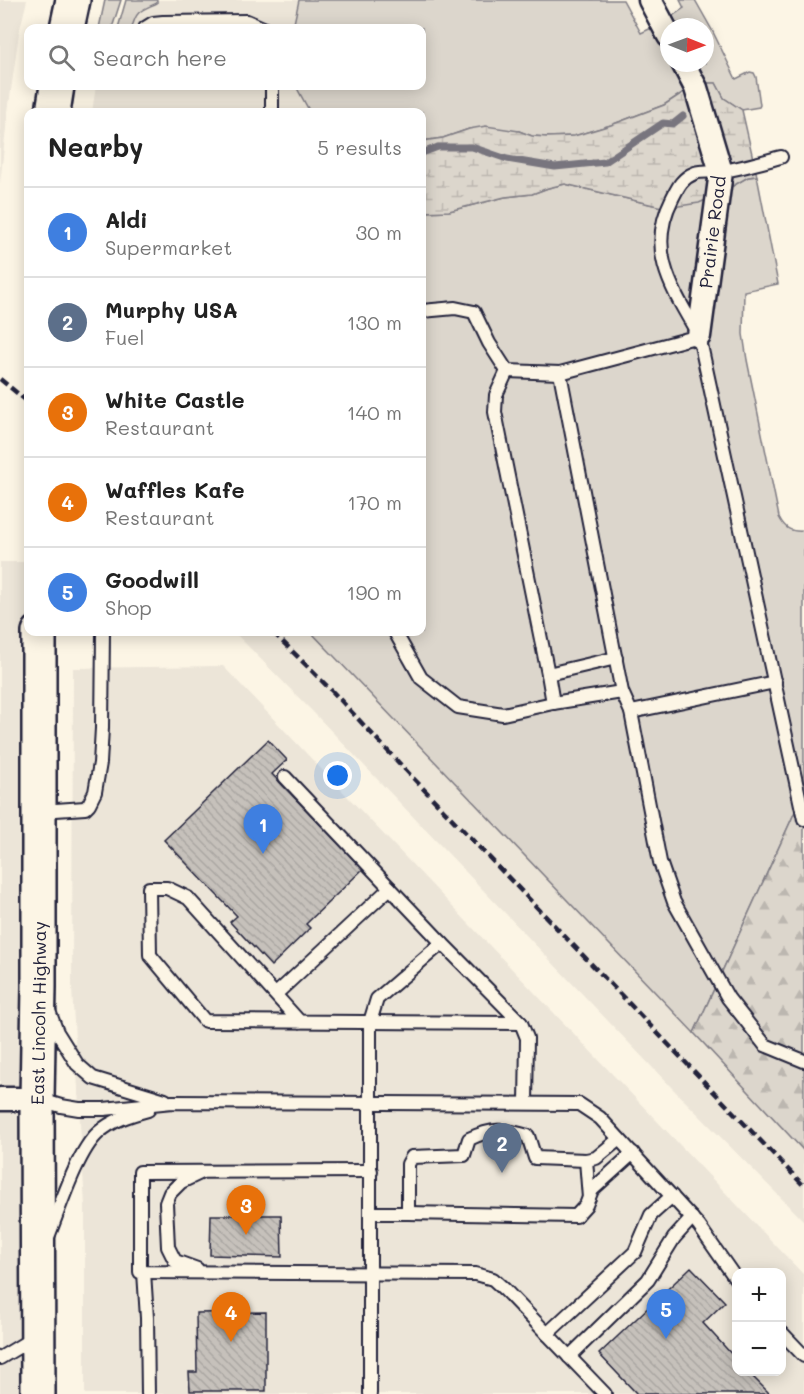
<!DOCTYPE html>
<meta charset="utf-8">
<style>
:root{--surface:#fff;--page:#f2f2f2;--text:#222;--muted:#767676;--line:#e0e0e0;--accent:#1f6fb2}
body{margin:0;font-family:Mali,sans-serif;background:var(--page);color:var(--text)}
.controls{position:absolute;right:18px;bottom:18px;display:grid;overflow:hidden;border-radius:12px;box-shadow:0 3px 15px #0003}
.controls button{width:54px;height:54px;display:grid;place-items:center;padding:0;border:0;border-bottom:2px solid var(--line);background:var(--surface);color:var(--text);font:30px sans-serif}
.compass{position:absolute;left:660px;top:18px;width:54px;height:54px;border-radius:50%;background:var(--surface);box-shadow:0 3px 15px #0003;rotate:91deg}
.you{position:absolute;left:338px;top:776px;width:21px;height:21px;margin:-15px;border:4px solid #fff;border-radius:50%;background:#1a73e8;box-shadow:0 0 0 9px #1a73e833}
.badge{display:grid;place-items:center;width:39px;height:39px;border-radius:50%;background:var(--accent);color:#fff;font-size:20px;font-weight:700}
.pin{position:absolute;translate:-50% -50px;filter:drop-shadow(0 2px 3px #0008)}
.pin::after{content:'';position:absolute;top:32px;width:21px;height:18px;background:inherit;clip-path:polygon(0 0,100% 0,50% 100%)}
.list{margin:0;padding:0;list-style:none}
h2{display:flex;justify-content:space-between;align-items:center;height:78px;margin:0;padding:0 24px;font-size:26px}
h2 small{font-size:20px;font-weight:400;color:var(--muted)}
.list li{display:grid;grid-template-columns:39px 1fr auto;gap:18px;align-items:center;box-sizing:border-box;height:90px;padding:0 24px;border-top:2px solid var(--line)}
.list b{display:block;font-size:22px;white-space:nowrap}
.list p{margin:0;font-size:20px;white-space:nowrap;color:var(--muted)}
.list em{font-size:20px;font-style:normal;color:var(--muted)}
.icon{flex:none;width:33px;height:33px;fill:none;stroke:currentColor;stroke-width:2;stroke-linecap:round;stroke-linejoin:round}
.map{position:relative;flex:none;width:804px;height:1394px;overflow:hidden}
.search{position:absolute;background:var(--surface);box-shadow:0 3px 15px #0003;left:24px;top:24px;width:402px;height:66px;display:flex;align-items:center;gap:15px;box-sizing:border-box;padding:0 21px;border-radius:12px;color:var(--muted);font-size:22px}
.panel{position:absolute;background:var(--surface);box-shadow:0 3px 15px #0003;left:24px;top:108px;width:402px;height:528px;border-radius:12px}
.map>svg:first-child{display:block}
</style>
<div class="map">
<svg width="804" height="1394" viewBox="0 0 804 1394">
<defs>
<pattern id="forest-firs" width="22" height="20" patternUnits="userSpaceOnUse" patternTransform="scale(1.5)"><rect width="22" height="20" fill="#dcd6cc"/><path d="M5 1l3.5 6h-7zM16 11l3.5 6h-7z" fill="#bcb7b0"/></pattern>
<pattern id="wetland-marsh" width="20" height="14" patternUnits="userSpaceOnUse" patternTransform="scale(1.5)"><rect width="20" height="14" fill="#dcd6cc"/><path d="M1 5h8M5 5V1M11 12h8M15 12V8" fill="none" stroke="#bcb7b0"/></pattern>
<pattern id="building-back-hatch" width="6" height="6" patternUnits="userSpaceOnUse" patternTransform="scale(1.5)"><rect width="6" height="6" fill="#c6c1bb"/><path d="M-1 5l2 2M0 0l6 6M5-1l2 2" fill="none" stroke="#aaa6a2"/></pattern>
</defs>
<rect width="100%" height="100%" fill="#fcf5e5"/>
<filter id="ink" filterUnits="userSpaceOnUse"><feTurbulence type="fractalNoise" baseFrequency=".0167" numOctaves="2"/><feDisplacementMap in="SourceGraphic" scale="12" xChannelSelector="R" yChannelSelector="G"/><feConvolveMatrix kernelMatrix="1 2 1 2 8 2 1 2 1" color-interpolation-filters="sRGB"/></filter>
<g filter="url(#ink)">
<g fill="#ece5d8" fill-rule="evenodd">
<path d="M0,0h27l-8,33 -12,86 -7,65z"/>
<path d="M126,0h191l1,28h-200z"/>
<path d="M96,86h223l1,26h-228z"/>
<path d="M0,562h28l4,832h-32z"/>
<path d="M234,632h77l383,401 110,118v70l-132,-133 -357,-374z"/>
<path d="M223,666l581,609v119h-719v-188l-13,-217 1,-321zM736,1272h46v100h-46z"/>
</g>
<g fill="#dcd6cc" stroke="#7f7c84" stroke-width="1.5" fill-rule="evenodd">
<path d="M105,0h16l-9,28h-13z"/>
<path d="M126,0h31v3c-15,7 -21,7 -25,25h-14z"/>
<path d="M299,0h324l18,33 21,-10 22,-15 -4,-8h15l17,30 24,49 14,-7 4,1 2,4 4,28 -1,2 -17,3 -18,-12 -8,-15 -20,1 -32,21 -53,20 -37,11 -27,1 -15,-1 -13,-5 -50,-2 -26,9 -21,3v-29h-112l-12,-22v-4h124v-58h-129zM669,27h36v36h-36z"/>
<path d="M757,176l21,108 -34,7 -1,43 4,26 32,157c6,12 12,15 25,14v261l-110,241 -383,-401h111v-420l27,-1 56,-14 27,-3 16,-6 17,-4 101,24 53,-14 29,-17z"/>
</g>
<path fill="url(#forest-firs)" stroke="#7f7c84" stroke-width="1.5" d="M804,792v359l-110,-118z"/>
<path fill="url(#wetland-marsh)" stroke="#7f7c84" stroke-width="1.5" d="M706,83h10l8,15 18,12 15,66 -9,1 -29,17 -20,9 -33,5 -101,-24 -17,4 -16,6 -27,3 -56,14 -27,1v-71l21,-3 26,-9 17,-3 33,5 13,5 15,1 27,-1 37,-11 53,-20 32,-21z"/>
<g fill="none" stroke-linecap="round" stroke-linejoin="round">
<path stroke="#78757e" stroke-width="7" d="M422,153l16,-6h34l35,12 48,8 50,-5 58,-39 10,1 10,-8"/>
</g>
<g fill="url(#building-back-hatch)" stroke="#22223b" stroke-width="1.5">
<path d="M268,740l19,20 -15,14 91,95 -57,55 4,4 -39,38 -41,-44 7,-6 -73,-76z"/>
<path d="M211,1215h70l1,42 -72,-2z"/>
<path d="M691,1267l34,35 -22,21 33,36v13h12l22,22h-133l-38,-40z"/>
<path d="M266,1312v79h-76l-1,-19h8l-1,-59z"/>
</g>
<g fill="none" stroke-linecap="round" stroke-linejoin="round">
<defs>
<g id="lane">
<path d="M145,28l8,-5 10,-1 84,-1 16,7"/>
<path d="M272,86v26"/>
<path d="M422,311l33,-3 19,4 15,31 18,28 53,2"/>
<path d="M697,332c-25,-43 -51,-82 -25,-133 6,-12 10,-21 23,-26 9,-3 19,0 28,-2 19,-3 39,-9 58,-14"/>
<path d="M507,371l-11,24 -1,17 53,262"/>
<path d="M395,632l26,46 37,29 45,7 50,-11 69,-11"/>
<path d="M553,703l-5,-29 68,-16"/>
<path d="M631,712l144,-30"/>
<path d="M285,777l157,166 79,80 6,15 -1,65"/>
<path d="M41,811l44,-3 4,-4 6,-12 5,-29 2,-35 1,-96"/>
<path d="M804,819l-105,-483 -139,37 62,319 9,20 29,150 14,40 54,96 37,47 39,16"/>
<path d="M276,994l114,-106"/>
<path d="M49,1011l8,21 20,32 16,14 72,22"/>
<path d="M300,1022l-112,-124 -21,-10h-18l1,67 55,66 316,2"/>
<path d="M38,1099l23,7 18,3h25l68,-7 407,2 21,14 99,108 37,53"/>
<path d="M586,1160l3,38"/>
<path d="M371,1171l-231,1v100l335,2 18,5 12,11 100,104"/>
<path d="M370,1213h38v-49l4,-7 52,-2 5,-16c23,-11 34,-10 59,-3l7,22 51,2 10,-2 23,-19"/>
<path d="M408,1213l168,3 10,-11 6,-15 41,-37"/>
<path d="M48,1237c11,-27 29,-85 50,-104 14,-13 32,-18 50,-23"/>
<path d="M197,1269l-22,-8 -7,-14 -2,-44 4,-10 11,-11 19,-9"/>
<path d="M144,1272l3,46 1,76"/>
<path d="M782,1333l22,23"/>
<path d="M547,1334l88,-82 16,-37 21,-19"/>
<path d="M569,1357l79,-77 26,-42 18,-20"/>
<path d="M0,1358l35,-21"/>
<path d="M370,1394v-372l7,-23 65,-56"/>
</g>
<g id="street">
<path d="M650,0l19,36"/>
<path d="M683,63l13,25 25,84 -22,164"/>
<path d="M0,1099h37"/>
</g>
<g id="primary">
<path d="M67,28l6,-28"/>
<path d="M53,112l4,-26"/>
<path id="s1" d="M38,1394l-1,-295 2,-112v-355"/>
</g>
</defs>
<use href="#lane" stroke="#22223b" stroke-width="16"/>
<use href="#street" stroke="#22223b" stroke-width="27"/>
<use href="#primary" stroke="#22223b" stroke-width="38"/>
<use href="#lane" stroke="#fcf5e5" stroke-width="12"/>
<use href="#street" stroke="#fcf5e5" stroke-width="22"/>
<use href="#primary" stroke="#fcf5e5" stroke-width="33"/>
<g stroke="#22223b" stroke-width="4.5" stroke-dasharray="9 4.5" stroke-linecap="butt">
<path d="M0,379l28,23"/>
<path d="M273,632l60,60 81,87 390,407"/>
</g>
</g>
</g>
<g text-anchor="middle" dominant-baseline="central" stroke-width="5" stroke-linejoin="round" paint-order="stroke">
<g font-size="18" fill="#22223b" stroke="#fcf5e5">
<text transform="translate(712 232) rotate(-83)">Prairie Road</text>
<text stroke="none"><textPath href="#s1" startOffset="381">East Lincoln Highway</textPath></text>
</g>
</g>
</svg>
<div class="controls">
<button>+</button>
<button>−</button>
</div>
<svg class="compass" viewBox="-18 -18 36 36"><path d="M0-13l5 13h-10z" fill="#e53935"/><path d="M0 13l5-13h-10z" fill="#767676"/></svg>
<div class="you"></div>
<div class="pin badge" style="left:263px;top:854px;background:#3f7fe0">1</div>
<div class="pin badge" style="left:502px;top:1173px;background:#5c6f8a">2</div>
<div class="pin badge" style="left:246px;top:1235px;background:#e8710a">3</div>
<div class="pin badge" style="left:231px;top:1342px;background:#e8710a">4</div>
<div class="pin badge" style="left:666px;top:1339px;background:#3f7fe0">5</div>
<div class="search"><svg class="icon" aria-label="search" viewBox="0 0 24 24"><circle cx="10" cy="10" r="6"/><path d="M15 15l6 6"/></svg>Search here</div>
<section class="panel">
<h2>Nearby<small>5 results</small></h2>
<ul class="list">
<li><span class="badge" style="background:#3f7fe0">1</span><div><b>Aldi</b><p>Supermarket</p></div><em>30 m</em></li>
<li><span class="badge" style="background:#5c6f8a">2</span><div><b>Murphy USA</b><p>Fuel</p></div><em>130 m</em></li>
<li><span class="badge" style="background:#e8710a">3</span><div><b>White Castle</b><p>Restaurant</p></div><em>140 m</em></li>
<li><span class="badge" style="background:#e8710a">4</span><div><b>Waffles Kafe</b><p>Restaurant</p></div><em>170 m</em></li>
<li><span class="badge" style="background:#3f7fe0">5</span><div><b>Goodwill</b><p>Shop</p></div><em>190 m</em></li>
</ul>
</section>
</div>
